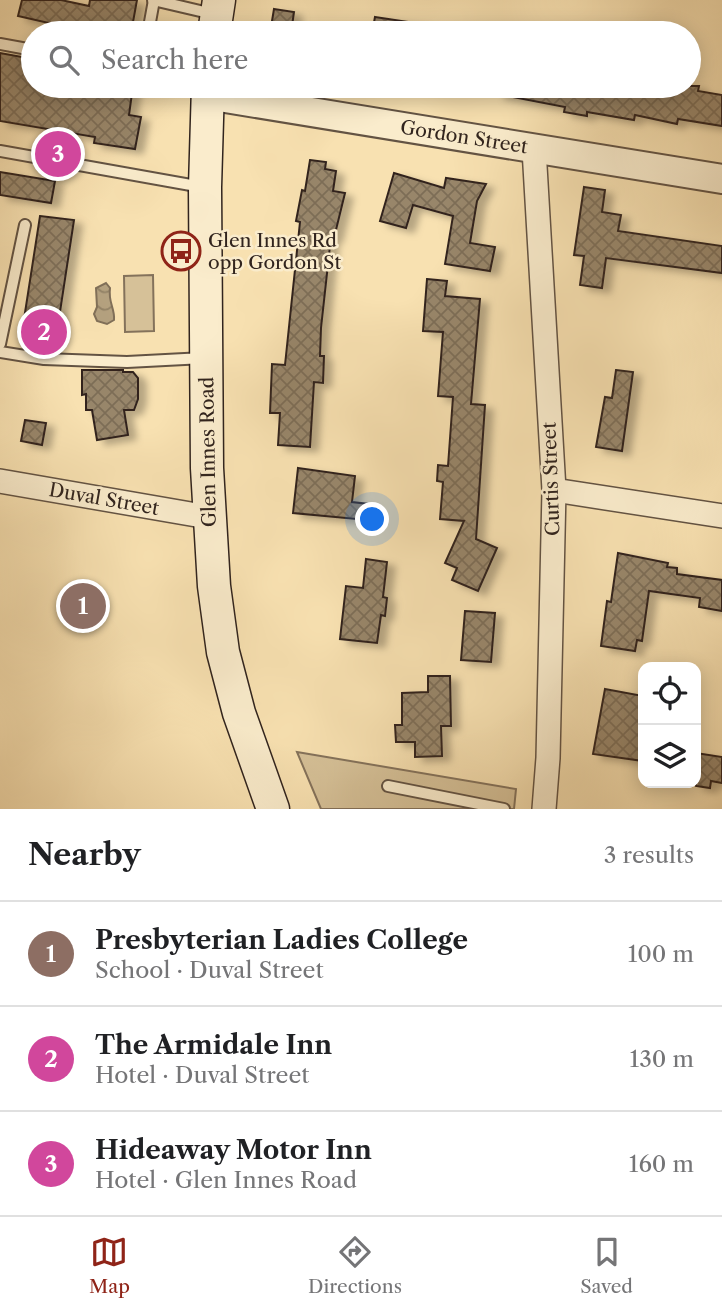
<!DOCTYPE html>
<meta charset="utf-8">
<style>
:root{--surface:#fff;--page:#f6f6f6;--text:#202124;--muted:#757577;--line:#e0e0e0;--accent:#8f2418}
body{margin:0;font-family:"Libre Caslon Text",serif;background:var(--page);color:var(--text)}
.controls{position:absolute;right:21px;bottom:21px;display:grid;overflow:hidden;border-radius:14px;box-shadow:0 4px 18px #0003}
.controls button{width:63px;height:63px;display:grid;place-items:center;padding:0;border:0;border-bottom:2px solid var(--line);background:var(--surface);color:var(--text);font:35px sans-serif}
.you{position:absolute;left:373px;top:520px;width:24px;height:24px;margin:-18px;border:5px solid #fff;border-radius:50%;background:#1a73e8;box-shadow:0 0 0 10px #1a73e833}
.badge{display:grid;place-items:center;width:46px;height:46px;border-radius:50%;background:var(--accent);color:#fff;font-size:23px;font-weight:700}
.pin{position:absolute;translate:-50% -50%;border:4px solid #fff;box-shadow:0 2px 7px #0006}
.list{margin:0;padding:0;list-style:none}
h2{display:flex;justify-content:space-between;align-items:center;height:91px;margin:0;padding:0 28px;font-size:30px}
h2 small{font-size:23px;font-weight:400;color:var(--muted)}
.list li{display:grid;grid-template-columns:46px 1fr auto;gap:21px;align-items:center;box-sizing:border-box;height:105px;padding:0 28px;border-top:2px solid var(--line)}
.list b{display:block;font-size:26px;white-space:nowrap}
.list p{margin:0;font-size:23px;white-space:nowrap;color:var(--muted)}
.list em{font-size:23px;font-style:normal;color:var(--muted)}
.icon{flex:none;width:38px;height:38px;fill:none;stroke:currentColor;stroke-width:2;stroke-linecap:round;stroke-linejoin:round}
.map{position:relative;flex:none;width:722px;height:809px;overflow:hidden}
.search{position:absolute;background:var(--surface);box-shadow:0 4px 18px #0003;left:21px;right:21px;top:21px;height:77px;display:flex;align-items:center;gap:18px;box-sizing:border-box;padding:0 24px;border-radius:38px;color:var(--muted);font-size:26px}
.sheet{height:406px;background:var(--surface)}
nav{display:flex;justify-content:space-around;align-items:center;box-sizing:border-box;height:98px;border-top:2px solid var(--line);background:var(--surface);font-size:19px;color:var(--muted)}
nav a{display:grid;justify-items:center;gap:4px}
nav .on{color:var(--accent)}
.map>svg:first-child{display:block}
</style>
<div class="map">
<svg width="722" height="809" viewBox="0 0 722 809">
<defs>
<pattern id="water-waves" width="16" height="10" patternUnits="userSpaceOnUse" patternTransform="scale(1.75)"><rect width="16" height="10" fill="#b4a17f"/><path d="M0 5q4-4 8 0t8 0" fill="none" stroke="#938367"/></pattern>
<pattern id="building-cross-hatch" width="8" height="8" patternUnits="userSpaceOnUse" patternTransform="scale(1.75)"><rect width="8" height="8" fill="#98866a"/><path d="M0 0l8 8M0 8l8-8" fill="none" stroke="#7d6d57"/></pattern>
<filter id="shadow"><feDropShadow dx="8" dy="4.5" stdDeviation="3.5" flood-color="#0004"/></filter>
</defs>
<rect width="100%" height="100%" fill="#f8e1b1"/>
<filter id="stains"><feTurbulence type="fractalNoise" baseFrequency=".00286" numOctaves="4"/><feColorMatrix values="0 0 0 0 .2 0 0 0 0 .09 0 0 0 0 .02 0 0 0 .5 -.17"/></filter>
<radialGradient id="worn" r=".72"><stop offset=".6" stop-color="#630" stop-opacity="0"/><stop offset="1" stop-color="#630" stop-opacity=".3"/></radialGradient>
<g fill="#d6c198" stroke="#84725b" stroke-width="2">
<path d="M153,275l1,56 -29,1 -1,-56z"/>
<path d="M297,752l219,37 -2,20h-193z"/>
</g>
<path fill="url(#water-waves)" stroke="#806f58" stroke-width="2" d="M106,283l4,5c-2,15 5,20 4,32l-7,4 -10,-3 -3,-7 3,-7 -1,-19z"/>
<g fill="url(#building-cross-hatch)" stroke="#31241e" stroke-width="2" filter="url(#shadow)">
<path d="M22,0h39l28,6 1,-6h47l-6,33h-47v-2l-66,-15z"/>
<path d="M274,9l20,3 -3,21h-21z"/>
<path d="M375,17l47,7 -1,9h-49z"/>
<path d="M0,53l33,6v27h100l-4,29 12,2 -6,32 -41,-6 1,-6 -95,-16z"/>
<path d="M498,86h201l-1,5 24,4v31l-44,-7 -1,5 -42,-9 -1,5 -47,-8v4l-23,-4 1,-5 -68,-13z"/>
<path d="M310,160l16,2 -1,7 11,2 -3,20 12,2 -11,45 -3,-1 -10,91 -1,28h4l-1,27 -9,-1 -4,65 -32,-2 2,-32h-10l2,-49 13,1 15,-143 -4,-1 6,-31 3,1z"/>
<path d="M0,172l55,9 -4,22 -51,-8z"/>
<path d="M394,173l50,15 2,-10 40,6 -9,17 -7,42 25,4 -5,24 -45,-7 8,-48 -40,-11 -7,23 -26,-7z"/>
<path d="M584,187l21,3 -3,22 19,3 -3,16 104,15v27l-116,-15 -4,30 -22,-3 4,-29 -10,-1z"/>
<path d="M40,216l34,4 -18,118 -4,-1 -1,10 -19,-3 2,-10 -12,-2z"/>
<path d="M427,279l20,2 -2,15 35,3 -9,105 14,1 -9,134 21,9 -19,43 -26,-11 5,-12 -12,-5 19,-42 -24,-2 3,-37 -6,-1 1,-16 10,1 5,-69 -15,-1 5,-64 -20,-1z"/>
<path d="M82,370h41v2h10l5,6v21l-4,11h-10l4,25 -31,5 -5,-30h-6v-16l-4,1z"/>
<path d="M616,370l17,2 -11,79 -26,-4 9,-50 7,1z"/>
<path d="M25,420l21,3 -4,22 -21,-4z"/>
<path d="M298,468l57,8 -3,26 17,2 -2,16 -74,-7z"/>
<path d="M618,553l50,10 -1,4 10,1v6l45,6v31l-23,-4 1,-9 -51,-7 -7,50 -5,-1 -2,11 -34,-5 6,-45 4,1z"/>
<path d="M366,559l21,3 -4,35 4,1 -2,18 -4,-1 -4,28 -37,-4 6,-53 17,2z"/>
<path d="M465,611l30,2 -4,49 -30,-2z"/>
<path d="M428,676h22l1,50h-10l1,30 -27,1v-15h-19l-1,-17h7v-32l26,-1z"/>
<path d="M605,689l38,7v65l-50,-7z"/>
<path d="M696,753l26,4v26l-11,-2 -1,7 -14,-2z"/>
</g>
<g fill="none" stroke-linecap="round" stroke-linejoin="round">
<defs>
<g id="service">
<path d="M153,0l60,14"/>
<path d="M148,33l6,-33"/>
<path d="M0,44l33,6"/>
<path d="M0,151l202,36"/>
<path d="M0,344l25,-119"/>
<path d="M0,352l44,7 83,3 77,-4"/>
<path d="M388,786l116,23"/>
</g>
<g id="minor">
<path d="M534,149l20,341 -6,268 -4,51"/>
<path d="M0,481l208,36"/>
<path d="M554,490l168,26"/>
</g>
<path id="tertiary" d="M207,95l515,84"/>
<g id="secondary">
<path d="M214,33l5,-33"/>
<path d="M208,86l-3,101 2,281 7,118 9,66 16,61 34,96"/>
</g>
</defs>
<use href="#service" stroke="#635343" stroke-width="14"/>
<use href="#minor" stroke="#635343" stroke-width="26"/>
<use href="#tertiary" stroke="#635343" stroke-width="32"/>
<use href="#secondary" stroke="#31241e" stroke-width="35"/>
<use href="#service" stroke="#faeccc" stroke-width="10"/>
<use href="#minor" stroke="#faeccc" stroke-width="23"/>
<use href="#tertiary" stroke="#faeccc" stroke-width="28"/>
<use href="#secondary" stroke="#faeccc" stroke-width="32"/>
</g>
<defs>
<symbol id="bus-ring" viewBox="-11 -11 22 22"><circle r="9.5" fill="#faeccc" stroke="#8f2418" stroke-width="1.5"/><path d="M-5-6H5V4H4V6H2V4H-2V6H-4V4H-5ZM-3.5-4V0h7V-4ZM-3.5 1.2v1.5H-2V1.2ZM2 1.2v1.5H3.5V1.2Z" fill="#8f2418"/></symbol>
</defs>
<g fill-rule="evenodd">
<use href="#bus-ring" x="159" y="229" width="44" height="44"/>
</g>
<g text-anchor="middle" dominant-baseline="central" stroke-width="5" stroke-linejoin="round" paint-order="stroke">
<g font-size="19" fill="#31241e" stroke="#faeccc">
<text transform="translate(464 137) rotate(9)">Gordon Street</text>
<text transform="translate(208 452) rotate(-91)">Glen Innes Road</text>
<text transform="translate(551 479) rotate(-92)">Curtis Street</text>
<text transform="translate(104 499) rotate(10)">Duval Street</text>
</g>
<g font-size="19" fill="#31241e" stroke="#faeccc" text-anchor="start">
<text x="208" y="240">Glen Innes Rd<tspan x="208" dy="22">opp Gordon St</tspan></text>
</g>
</g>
<rect width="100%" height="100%" filter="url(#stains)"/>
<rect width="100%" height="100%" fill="url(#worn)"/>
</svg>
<div class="controls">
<button><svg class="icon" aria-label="locate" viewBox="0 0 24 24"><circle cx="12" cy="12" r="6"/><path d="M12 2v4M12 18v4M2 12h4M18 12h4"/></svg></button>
<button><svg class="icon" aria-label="layers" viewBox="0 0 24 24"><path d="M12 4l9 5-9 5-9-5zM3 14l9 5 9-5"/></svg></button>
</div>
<div class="you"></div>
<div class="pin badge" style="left:83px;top:606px;background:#8d6e63">1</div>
<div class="pin badge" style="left:44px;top:332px;background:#d1479c">2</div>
<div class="pin badge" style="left:58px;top:154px;background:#d1479c">3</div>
<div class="search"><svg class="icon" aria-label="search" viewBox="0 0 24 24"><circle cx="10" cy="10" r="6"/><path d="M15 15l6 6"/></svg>Search here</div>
</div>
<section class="sheet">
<h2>Nearby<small>3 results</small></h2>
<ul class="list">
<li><span class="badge" style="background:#8d6e63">1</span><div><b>Presbyterian Ladies College</b><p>School · Duval Street</p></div><em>100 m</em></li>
<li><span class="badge" style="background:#d1479c">2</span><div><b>The Armidale Inn</b><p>Hotel · Duval Street</p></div><em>130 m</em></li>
<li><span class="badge" style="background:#d1479c">3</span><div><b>Hideaway Motor Inn</b><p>Hotel · Glen Innes Road</p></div><em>160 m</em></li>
</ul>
</section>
<nav>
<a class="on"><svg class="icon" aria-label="map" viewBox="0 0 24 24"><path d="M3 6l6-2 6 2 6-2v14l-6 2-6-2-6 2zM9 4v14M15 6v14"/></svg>Map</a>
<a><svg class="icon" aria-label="directions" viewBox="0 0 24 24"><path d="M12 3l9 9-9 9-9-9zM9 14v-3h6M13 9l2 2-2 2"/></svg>Directions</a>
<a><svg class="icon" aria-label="saved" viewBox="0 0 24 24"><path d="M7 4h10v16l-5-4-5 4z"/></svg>Saved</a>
</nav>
